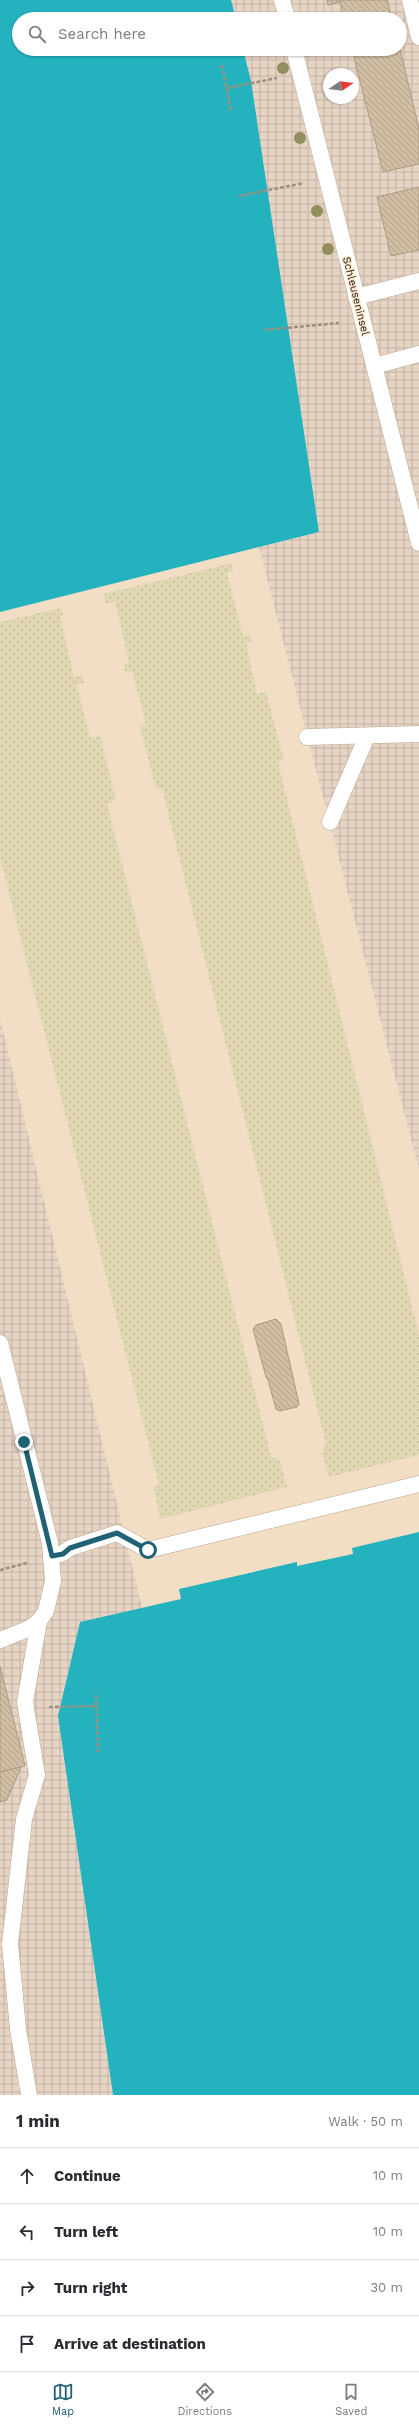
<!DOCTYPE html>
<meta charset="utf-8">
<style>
:root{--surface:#fff;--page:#f2f2f3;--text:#2b2b33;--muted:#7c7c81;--line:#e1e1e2;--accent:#1f6275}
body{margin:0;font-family:"Work Sans",sans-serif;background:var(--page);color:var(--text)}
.compass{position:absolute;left:323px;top:68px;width:36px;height:36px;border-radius:50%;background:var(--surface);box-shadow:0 1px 3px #0004;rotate:77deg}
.stop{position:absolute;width:12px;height:12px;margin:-9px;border:3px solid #1f6275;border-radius:50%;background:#fff}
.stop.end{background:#1f6275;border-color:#fff;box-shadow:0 1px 4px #0008}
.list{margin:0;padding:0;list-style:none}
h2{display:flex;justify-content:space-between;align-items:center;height:52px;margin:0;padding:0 16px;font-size:17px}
h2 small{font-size:13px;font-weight:400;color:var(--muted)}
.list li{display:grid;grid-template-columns:26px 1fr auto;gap:12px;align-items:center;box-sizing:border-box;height:56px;padding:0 16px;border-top:1px solid var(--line)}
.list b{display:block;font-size:15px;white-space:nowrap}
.list em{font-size:13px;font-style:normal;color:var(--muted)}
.icon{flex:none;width:22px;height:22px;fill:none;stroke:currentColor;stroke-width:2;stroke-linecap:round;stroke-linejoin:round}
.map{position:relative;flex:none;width:419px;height:2095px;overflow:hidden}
.search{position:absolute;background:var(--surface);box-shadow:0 1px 3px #0004;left:12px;right:12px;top:12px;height:44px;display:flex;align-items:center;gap:10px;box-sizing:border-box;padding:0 14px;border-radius:22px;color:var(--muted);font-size:15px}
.sheet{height:276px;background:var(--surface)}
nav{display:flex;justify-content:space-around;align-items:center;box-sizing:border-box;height:56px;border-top:1px solid var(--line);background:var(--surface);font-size:11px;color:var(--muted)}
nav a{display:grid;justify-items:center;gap:2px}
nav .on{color:var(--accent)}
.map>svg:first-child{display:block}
</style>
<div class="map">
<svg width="419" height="2095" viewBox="0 0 419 2095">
<defs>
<pattern id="industrial-grid" width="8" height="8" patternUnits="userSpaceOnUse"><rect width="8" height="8" fill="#e6d4c4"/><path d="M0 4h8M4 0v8" fill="none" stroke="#c5b5a7"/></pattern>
<pattern id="sand-dots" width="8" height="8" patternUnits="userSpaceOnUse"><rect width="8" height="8" fill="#e1d8b3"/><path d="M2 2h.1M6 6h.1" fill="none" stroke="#c0b899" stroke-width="1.8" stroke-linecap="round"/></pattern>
<pattern id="building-back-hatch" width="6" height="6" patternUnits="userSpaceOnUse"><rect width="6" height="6" fill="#cfbda4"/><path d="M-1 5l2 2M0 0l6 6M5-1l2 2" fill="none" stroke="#b1a28c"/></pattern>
</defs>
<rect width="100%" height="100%" fill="#f1dec4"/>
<g fill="url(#industrial-grid)" fill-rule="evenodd">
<path d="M231,0h188v1170l-160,-623 60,-15 -68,-451 -8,-32h157v-30h-164zM329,74h24v24h-24z"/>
<path d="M0,1019l142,589 -62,14 -22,94 55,379h-113z"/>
</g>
<g fill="url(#sand-dots)">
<path d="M232,563l1,8 -6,2 16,63 7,-1 2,6 -6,2 11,51 9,-2 18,68 -6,2 141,573v120l-90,22 -7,-23 4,-10 -164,-655h-6l-16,-61 6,-4 -14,-53 -7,1 -1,-8 5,-2 -14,-61 -9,3 -2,-10z"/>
<path d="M61,608l2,8h-3l14,61 8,-2 2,7 -7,3 13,53 10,-2 16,64 -9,4 164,653 9,4 7,26 -127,32 -6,-32 5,-2 -159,-628v-235z"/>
</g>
<g fill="#23b2be">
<path d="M0,0h231l5,19h-217v30h224l8,32 68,451 -319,80z"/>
<path d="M419,1532v563h-306l-55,-379 22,-94 101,-23 -2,-10 118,-27v4l56,-12 -1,-6z"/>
</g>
<g fill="url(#building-back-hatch)" stroke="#ac9a82">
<path d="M327,0h13v2l-12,3z"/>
<path d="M340,0h47l5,19h-48z"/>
<path d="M369,49h31l19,80v35l-36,8 -30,-119z"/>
<path d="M419,187v63l-28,6 -14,-59z"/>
<path d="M276,1319l5,5 18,80 -2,3 -17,4 -4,-2 -8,-29 -2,-3 -13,-48 3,-4z"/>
<path d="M0,1666l25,100 -25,6z"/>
<path d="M21,1767l-14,33 -7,2v-30z"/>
</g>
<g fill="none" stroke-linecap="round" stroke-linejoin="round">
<defs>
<g id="lane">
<path d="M282,0l5,19"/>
<path d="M410,0l9,37"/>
<path d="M294,49l125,494"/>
<path d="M356,297l63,-16"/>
<path d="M374,366l45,-12"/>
<path d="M307,737l112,-3"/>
<path d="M330,822l37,-86"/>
<path d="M0,1343l50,200 3,38 -7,30 -7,10 -9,7 -30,12"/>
<path d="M52,1556l11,-3 7,-5 47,-15 31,17 271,-66"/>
<path d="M29,2095l-11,-66 -8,-85 14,-125 13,-44 -12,-73 14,-81"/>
</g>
</defs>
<use href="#lane" stroke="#baa88f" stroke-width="17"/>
<g stroke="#9e907c" stroke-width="2.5" stroke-dasharray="4 2" stroke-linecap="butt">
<path d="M222,65l9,46"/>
<path d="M227,88l50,-10"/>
<path d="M239,196l65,-13"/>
<path d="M264,330l75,-7"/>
<path d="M0,1570l27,-7"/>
<path d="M96,1695l2,57"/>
<path d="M49,1707l48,-1"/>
</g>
<use href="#lane" stroke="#fff" stroke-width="16"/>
</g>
<g fill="#928e5d">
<circle cx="283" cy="68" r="6"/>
<circle cx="300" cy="138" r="6"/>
<circle cx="317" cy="211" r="6"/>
<circle cx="328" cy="249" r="6"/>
</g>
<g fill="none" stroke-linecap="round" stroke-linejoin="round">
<path stroke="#1f6275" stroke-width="5" d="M24,1442l28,114 11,-2 7,-6 47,-15 31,17"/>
</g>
<g text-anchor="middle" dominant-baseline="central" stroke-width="3" stroke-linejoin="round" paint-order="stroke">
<g font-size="11" fill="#1c150c" stroke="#ffebd1">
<text transform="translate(356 296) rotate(76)">Schleuseninsel</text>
</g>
</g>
</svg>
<svg class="compass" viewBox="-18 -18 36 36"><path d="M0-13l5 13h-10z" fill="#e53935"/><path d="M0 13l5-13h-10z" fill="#7c7c81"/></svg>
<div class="stop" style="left:148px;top:1550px"></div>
<div class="stop end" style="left:24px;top:1442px"></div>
<div class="search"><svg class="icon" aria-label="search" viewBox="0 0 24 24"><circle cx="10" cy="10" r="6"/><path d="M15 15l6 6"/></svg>Search here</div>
</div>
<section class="sheet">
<h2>1 min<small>Walk · 50 m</small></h2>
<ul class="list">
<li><svg class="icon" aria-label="ahead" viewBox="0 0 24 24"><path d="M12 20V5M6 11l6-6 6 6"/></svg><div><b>Continue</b></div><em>10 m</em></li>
<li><svg class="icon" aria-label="left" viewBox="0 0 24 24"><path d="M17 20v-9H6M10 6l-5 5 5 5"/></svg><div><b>Turn left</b></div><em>10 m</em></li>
<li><svg class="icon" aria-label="right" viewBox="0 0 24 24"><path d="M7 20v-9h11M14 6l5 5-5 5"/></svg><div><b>Turn right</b></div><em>30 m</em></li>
<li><svg class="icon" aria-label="arrive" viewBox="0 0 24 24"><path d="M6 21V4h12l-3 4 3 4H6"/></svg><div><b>Arrive at destination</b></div></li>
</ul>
</section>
<nav>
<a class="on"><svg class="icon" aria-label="map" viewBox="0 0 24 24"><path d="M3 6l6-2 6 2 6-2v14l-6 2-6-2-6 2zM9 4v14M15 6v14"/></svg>Map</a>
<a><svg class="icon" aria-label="directions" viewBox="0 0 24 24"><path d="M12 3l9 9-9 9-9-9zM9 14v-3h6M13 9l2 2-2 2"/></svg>Directions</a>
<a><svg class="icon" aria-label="saved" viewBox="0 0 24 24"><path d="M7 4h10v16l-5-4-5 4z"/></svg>Saved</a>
</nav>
